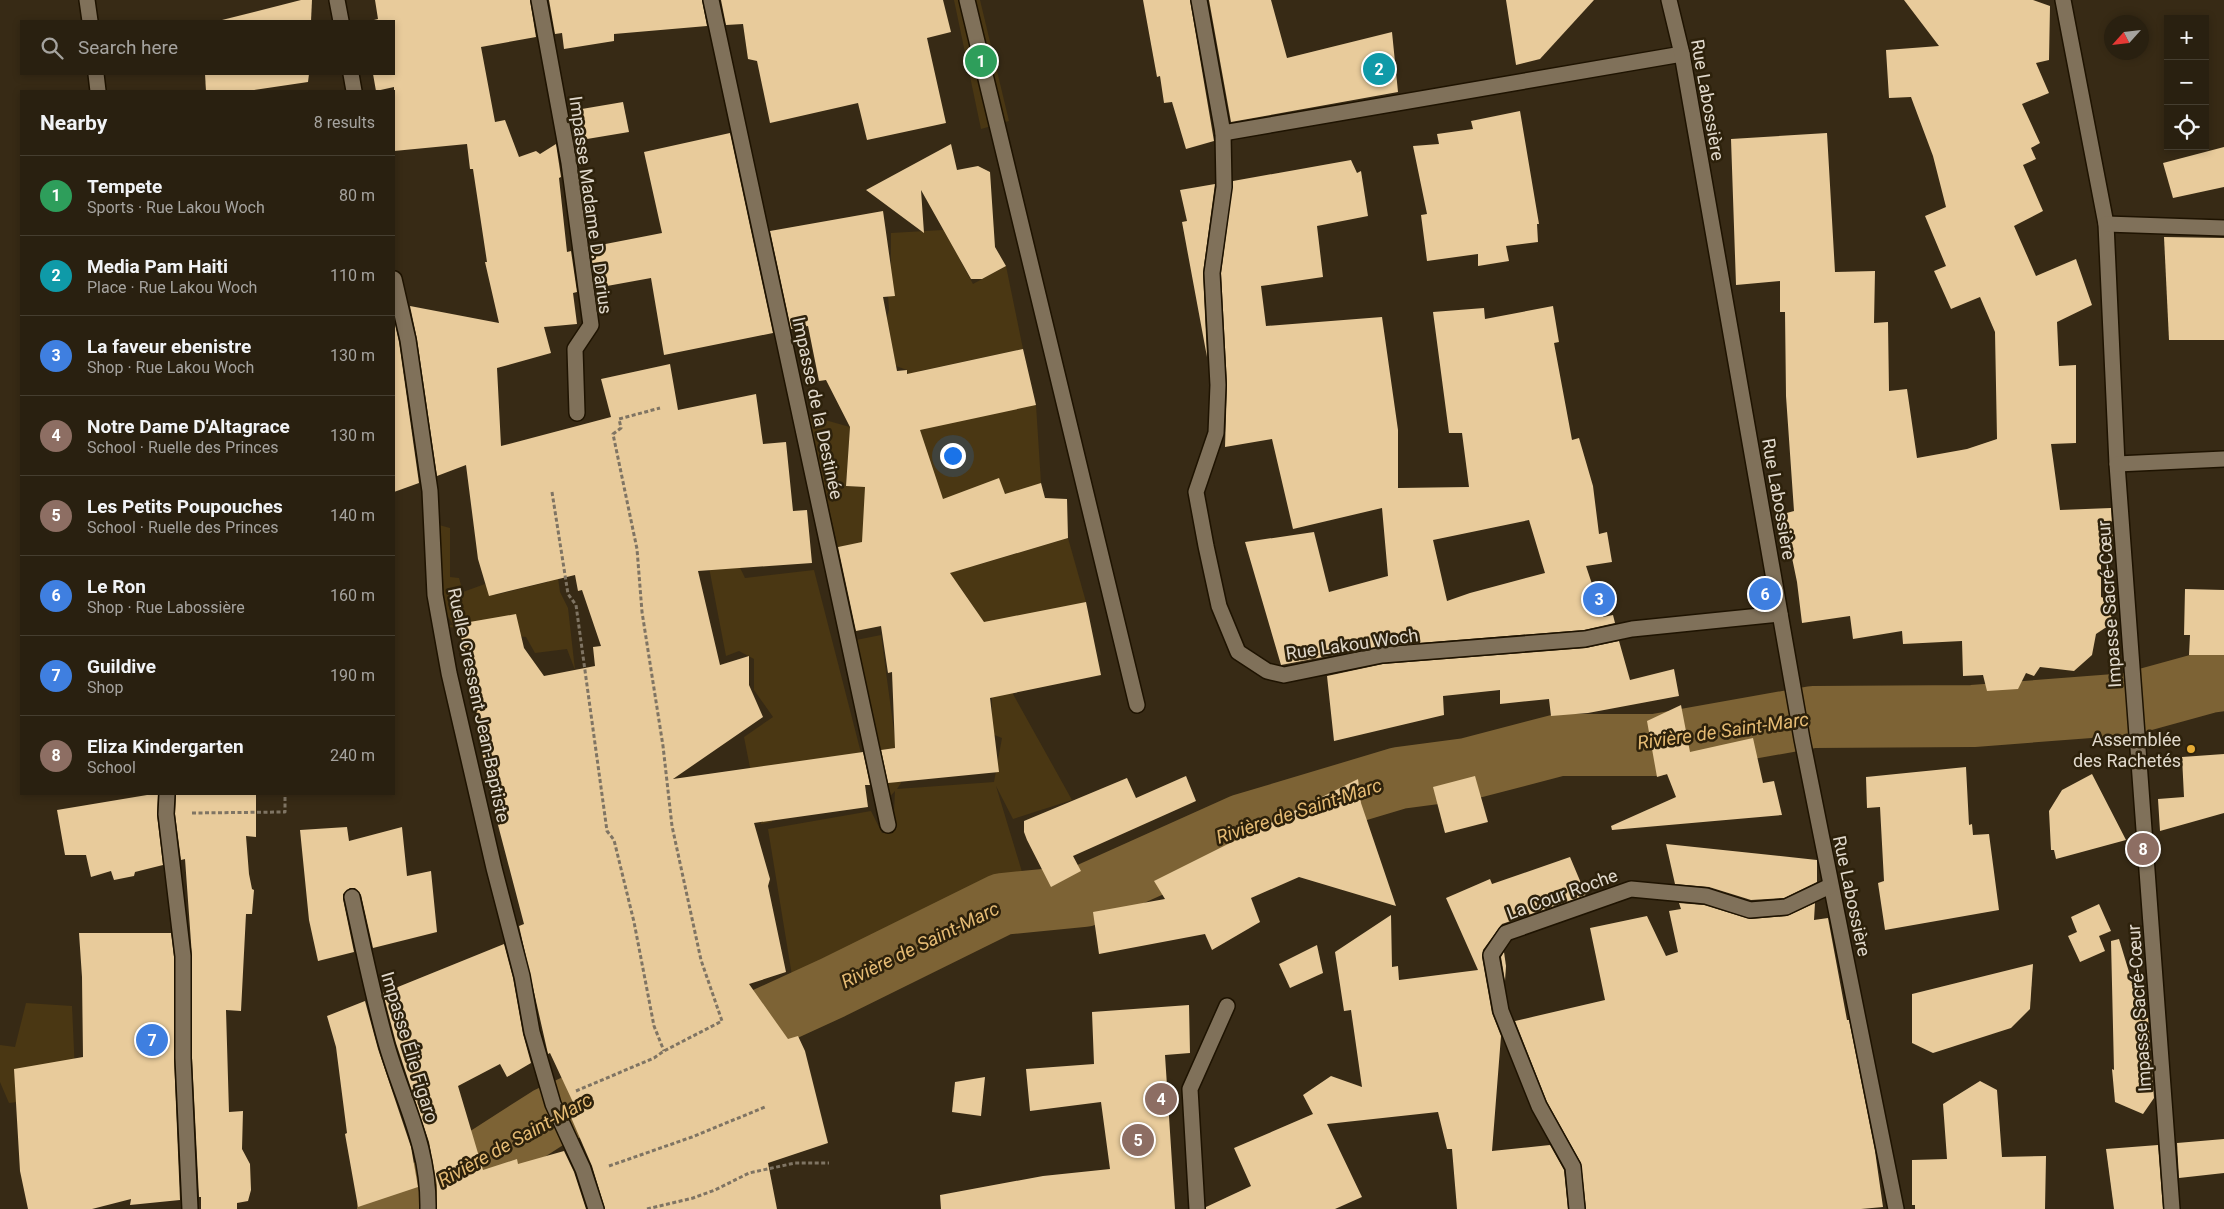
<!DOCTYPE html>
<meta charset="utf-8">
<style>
:root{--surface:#292010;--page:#352d1e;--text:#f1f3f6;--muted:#a5a39f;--line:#453e30;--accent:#bca0f2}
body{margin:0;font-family:Roboto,sans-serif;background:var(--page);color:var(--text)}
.controls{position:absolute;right:15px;top:15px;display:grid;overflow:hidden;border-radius:0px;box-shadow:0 2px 8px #0003}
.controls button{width:45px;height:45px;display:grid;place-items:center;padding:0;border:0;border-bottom:1px solid var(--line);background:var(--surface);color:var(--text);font:25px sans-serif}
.compass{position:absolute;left:2104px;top:15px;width:45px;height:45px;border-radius:50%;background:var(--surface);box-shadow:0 2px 8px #0003;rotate:243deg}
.you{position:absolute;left:952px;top:455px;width:18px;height:18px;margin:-12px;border:4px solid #fff;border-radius:50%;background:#1a73e8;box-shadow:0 0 0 8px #1a73e833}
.badge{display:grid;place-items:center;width:32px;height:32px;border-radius:50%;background:var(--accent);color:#fff;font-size:16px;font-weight:700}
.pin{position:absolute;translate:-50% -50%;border:2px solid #fff;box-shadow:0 1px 5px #0006}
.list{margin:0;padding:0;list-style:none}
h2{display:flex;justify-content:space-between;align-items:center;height:65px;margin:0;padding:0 20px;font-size:21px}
h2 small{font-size:16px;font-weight:400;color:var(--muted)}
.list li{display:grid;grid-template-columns:32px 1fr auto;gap:15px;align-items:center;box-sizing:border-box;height:80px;padding:0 20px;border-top:1px solid var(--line)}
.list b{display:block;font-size:19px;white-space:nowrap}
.list p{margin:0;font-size:16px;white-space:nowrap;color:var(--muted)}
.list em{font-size:16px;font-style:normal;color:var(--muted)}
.icon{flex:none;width:28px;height:28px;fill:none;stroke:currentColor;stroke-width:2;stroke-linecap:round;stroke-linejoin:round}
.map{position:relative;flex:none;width:2224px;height:1209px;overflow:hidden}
.search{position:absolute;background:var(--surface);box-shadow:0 2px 8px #0003;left:20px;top:20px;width:375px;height:55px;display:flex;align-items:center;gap:12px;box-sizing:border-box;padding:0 18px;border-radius:0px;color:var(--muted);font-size:19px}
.panel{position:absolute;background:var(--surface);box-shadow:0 2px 8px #0003;left:20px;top:90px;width:375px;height:705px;border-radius:0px}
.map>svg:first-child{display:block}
</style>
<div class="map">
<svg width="2224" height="1209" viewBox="0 0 2224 1209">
<rect width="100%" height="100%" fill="#372a15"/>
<g fill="#4a3713">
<path d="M954,0h26l29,121 -28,8z"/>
<path d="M994,227l-2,15 -32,18 13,24 33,-18 17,83 -103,22 116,34 5,78 -78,47 11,36 94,-28 18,64 -87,24 14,68 59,106 -59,19 -17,-33 33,109 -29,2 -205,97 -27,-165 103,-18 11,22h11l2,-42 -11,12 -28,-163 25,-5 20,148 -4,6 97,-7 8,-44 -10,-4v-39l-95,6 -5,-23 86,-17 -3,-52 -17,-25 -18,-2 -28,-48 -74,13 -31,-132 43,12 -4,59 19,1 48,-68 -6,-49 -11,-4 -9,-48 2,-8 -2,-30 4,-18v-29z"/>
<path d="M689,463l56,115 69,-8 47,183 -92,13 3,56 -11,2 -17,-87 29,-20 -19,-27v-31l-15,-8 -13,5z"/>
<path d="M547,498l13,94 8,16 7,62 -8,-21 -32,4 -9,-16 -85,-11 12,-1 -18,-30 4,-70 11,3v49l9,1 4,14 22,-8 10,11 53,-13 -8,-61z"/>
<path d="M26,1003l46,3 4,89 -67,8 -9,-21v-37l15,2z"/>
</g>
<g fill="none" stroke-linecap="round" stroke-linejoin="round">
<path stroke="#7d6335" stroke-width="62" d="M388,1209l30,-13 66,-37 64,-41 284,-130 170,-84 82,-8 158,-71 157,-47 68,-9 92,-24h96l158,-28 160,-1 156,-12 80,-22 15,-2"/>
</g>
<g fill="#e8cb9b" fill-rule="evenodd">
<path d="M301,0h11l-1,21h-93z"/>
<path d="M375,0h155l6,37 -55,10 14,75 10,-2 14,37 17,-6 4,3 16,-10 5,33 -2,1 8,74 4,-1 6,41 -4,1 4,31 -33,3 7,26 -54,15 4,78 110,-29 -10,-38 69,-15 8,46 78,-16 7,50 23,-2 7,69 14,-1 5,53 -114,8 22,94 29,-9v29l14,32 -90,62 190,-27 7,33h-5l3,22 -114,16 16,56 -2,7 18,86 -37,12 39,55 10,-3 7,15 23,92 -60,20 9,46h-172l-13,-43 -22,-51 8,-2 -28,-60 -2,1 -29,-128 5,-2 -31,-118 -12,-59 -7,-56 -16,-67 58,-10 8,34 20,28 51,-10 -2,-19 8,-1 -19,-56 -4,1 -3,-16 -86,21 -11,-37 -12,-94 -29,11 -20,-137 -7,-33 89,17 -14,-61h2l-14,-93h-3l-3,-25 -73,7v-64l-18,4 -3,-17h21v-53h-24l8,-2z"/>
<path d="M549,0h153l5,26 -93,8v7l-50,8 -2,-16 -7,1z"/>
<path d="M721,0h222l8,32 -24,6 19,85 -79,17 -9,-37 -88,20 -13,-62 -9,-2 -5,-35 -17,1z"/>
<path d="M1143,0h47l24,141 -28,8 -14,-47 -8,1 -4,-27 -3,1z"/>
<path d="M1209,0h62l16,58 105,-26 6,60 -167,30z"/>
<path d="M1506,0h88l-54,59 -24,6z"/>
<path d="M1904,0h129l17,6 -1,54 -13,3 13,30 -27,11 18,39 -9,5 5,11 -13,6 20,46 -29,15 22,50 40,-17 16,46 -35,17 2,44 17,-1v78l-25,1 9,66 51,-2 2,33 -12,2v54l11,4 -1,23 -15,10 -4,21 -18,16 -34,-4 -6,9 -8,-3 -8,16 -31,2 -4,-16 -20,1 -1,-35 -59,3 -1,-13 -49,8 -3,-23 -48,7 -5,-41 -14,-68 11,-3 -8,-115 -1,-84h-5v-31l-44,4 -5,-146 96,-6 8,139 40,-1 -1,52 14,-1 1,69 18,-2 10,69 50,-9 30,-10 -2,-107 -15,-35 -29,12 -17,-38 12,-5 -21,-50 21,-9 -13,-51 -22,-59 -22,1 -3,-48 53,-4z"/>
<path d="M205,74h104l-1,8 -61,9h-41z"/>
<path d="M623,102l6,30 -54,9 -5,-30z"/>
<path d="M1520,111l19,113h-2l1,18 -32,4 3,15 -31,5v-12l-51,7 -6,-46 6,-1 -14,-68 26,-2 -2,-10 36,-5 -2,-8z"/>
<path d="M730,133l43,200 -109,22 -13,-77 -55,10 -6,-41 72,-14 -18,-81z"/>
<path d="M951,144l6,26 21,-4 12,6 5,75 11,19 -24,13h-11l-50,-89 3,43 -58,-43z"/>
<path d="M2224,147v40l-51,11 -10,-35z"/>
<path d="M1351,160l6,13 4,-2 7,45 -51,10 6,51 -62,9 5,40 116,-9 16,113v58l71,-1 -7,-54h-13l-16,-121 51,-4 1,11 68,-13 6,36 -5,1 18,97 7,-2 14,48 6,48 8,-2 5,30 -26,4 17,51 10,-2 2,8 -31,7 -203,16 -100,19 -36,-123 69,-10 15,60 59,-16 -6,-68 -89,21 -21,-90 -47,8 2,-63 -6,-111 12,-92zM1529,520l16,53 -75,20 -23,8 -14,-61z"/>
<path d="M1215,184l-12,89 4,84 -25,-135 5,-1 -7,-31z"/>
<path d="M883,211l12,85 -12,1 14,74 10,-1v4l116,-25 13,56 -116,25 23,69 56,-21 6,16 36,-11 4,15 22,1 1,39 -118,35 34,49 102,-20 15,73 -111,23 9,74 -111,11 -7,-33 14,-2 -3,-76 -4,1 -7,-47 -25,5 -18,-84 24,-5 3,-55 -19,-1 4,-59 -24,-47 -7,1 -11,-55 -17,3 -21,-98z"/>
<path d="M2164,237l60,1v102h-55z"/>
<path d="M394,320l5,22 20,141 -25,9z"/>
<path d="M2185,589l39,1v65h-35l1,-20h-6z"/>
<path d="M1619,641l11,39 44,-11 5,27 -91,17 -37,3 -2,-17 -49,5v-14l-57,6 1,19 -110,26 -7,-65 56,-12 203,-16z"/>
<path d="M1681,705l9,47 63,-14 10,45 11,-2 8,34 -170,15 -1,-4 65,-29 -9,-23 -10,3 -10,-56z"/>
<path d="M2224,754v59l-64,18 -2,-32 26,-2 -2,-40z"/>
<path d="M1966,767l3,58 3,-1 1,11 16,-1 10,76 -114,20 -7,-47 6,-2 -4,-74 -13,1 -1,-31z"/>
<path d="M2092,774l34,66 -70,19 -2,-9h-3l-2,-39 13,-21z"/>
<path d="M1186,776l10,25 -123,55 8,15 -30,16 -24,-47 -3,-8v-11l103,-43 9,20z"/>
<path d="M1475,776l13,46 -43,11 -12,-46z"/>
<path d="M1358,779l3,24 35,103 -97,-29 -48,21 9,24 -48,28 -7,-16 -106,20 -6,-42 72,-13 -11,-18z"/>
<path d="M153,794h5l-1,21 6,50 -28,7 -1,4 -20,4 -3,-9 -20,6 -5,-22h-21l-8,-45z"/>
<path d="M176,794h80v43l-10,-1 3,38 3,15 2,1 -2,24h-6l-5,97 -15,-1 3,102 14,-1 -1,38 8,15 1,26 -3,11 -11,2v6h-36v-12h-2l-7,-139v-102l-7,-97 -4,1 -6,-46z"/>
<path d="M347,827l2,14 53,-14 5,49 24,-5 6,61 -64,16 -12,-53 -6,-7h-5l-7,6v5l11,53 -36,9 -9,-41 -9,-90z"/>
<path d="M1666,844l151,16v22l-33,16 -33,2 -42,-13 -34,-3z"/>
<path d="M1570,857l16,38 -84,29 -19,26 -1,7 10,56 9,23 -9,115 58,-6 14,25 4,39h-111l-5,-60h-5l-9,-37 -111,12 35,73 -27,12h-129v-2l45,-21 -17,-38 79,-34 -10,-19 28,-19 31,11 -11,-77 -7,1 -9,-59 56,-37 1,52 6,-1 1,14 79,-10 -32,-72 44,-19 2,5z"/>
<path d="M1679,903l25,2 46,14 37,-3 28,-13 -1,17 14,-2 19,102h2l26,131 8,56 -22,2h-275l-5,-46 -34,-61 -32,-81 90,-21 -15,-72 57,-12 19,40 12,-4 -9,-41 12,-2z"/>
<path d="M2099,904l12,27 -12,5 6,15 -25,11 -12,-26 9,-4 -6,-15z"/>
<path d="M79,933h92l3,24v101l6,142 -50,5 1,-6 -39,10h-64l-8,-38 -6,-102 69,-12 -1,-80z"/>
<path d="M2119,939l24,79h5l6,80 -11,16 -28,-12 -3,-33 2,1 -3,-129z"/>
<path d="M504,944l9,34 10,56 8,29 -24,14 -7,-13 -42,22 25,84 34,-11 1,5 46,-13 10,21 12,37h-149v-24l-8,-43 -33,-99 -13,-50z"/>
<path d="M1317,945l6,28 -33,15 -11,-24z"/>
<path d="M1504,952l2,14 -1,15 -4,-24z"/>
<path d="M2033,964l-3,45 -19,19 -78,25 -21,-10v-49z"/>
<path d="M365,1001l13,48 33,98 7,40 -60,20 -13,-73 2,-1 -11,-86 -9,-31z"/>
<path d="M1189,1005l1,48 -25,2 10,154h-234l-1,-14 103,-19 67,-7 -9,-67 -71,9 -4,-42 68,-5 -2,-52z"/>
<path d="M985,1077l-4,39 -29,-4 3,-30z"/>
<path d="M1980,1081l17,9 5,67 44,-1 -1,53h-130v-4h-3v-45l35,-1 -4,-55z"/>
<path d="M2224,1139v34l-45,5 -2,-35z"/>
<path d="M2158,1145l5,64h-49l-8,-60z"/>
</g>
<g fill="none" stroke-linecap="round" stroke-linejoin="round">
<defs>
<path id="service" d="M1223,133l459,-79"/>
<g id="minor">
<path d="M87,0l3,21"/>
<path d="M337,0l4,21"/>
<path d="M539,0l30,163 22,162 -16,24 2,64"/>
<path d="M711,0l177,825"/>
<path d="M967,0l170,705"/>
<path d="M1199,0l24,133 1,54 -12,86 6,112 -2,48 -20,59 10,54 13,60 19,46 29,19 17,4 98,-20 203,-16 47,-10 148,-15"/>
<path d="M1669,0l13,54 120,685 94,470"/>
<path d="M2063,0l43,224 11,240 55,745"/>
<path d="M96,74l2,17"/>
<path d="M351,74l3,17"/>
<path d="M2106,224l118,4"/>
<path d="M394,279l14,61 22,151 5,104 14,78 45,195 28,108 10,56 21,72 30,65 13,40"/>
<path d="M2117,464l107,-5"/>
<path d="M167,794l-1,20 17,142v102l7,151"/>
<path d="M352,897c11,50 21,100 35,149 17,58 42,100 41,163"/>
<path d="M1197,1209l-7,-120 37,-83"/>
<path d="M1577,1209l-4,-42 -34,-61 -38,-95 -10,-56 15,-22 125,-44 75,7 44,14 36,-3 44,-21"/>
</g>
</defs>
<use href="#service" stroke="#1e1301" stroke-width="18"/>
<use href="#minor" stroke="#1e1301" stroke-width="18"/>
<g stroke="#7f7463" stroke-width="3" stroke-dasharray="4 2.5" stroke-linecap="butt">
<path d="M552,492l16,102 8,11 31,226 7,9 20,82 20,104 10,25"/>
<path d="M192,813l93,-1v-18"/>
<path d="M576,1091l78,-33 10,-7 58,-30 -21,-61 -29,-134 -9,-80 -21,-134 -5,-63 -24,-115 8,-6 -2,-9 41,-11"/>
<path d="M609,1166l83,-29 73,-30"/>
<path d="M647,1209l46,-11 22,-8 34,-17 46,-10h34"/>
</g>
<use href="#service" stroke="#80715a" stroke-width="15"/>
<use href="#minor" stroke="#80715a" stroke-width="15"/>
</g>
<circle fill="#e7ac36" stroke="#2d210b" stroke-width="2" cx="2191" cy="749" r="5"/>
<g text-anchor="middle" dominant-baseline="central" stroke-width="5" stroke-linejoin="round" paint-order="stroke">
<g font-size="18" fill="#e1d9cc" stroke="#2d210b">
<text transform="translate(1708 100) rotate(80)">Rue Labossière</text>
<text transform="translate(591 205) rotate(82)">Impasse Madame D. Darius</text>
<text transform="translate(818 408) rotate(78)">Impasse de la Destinée</text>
<text transform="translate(1779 499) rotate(80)">Rue Labossière</text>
<text transform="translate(2109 604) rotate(-94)">Impasse Sacré-Cœur</text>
<text transform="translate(1352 644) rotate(-8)">Rue Lakou Woch</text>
<text transform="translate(479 705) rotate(78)">Ruelle Cressent Jean-Baptiste</text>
<text transform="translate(1562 894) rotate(-20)">La Cour Roche</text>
<text transform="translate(1852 896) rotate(78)">Rue Labossière</text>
<text transform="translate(2139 1008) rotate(-94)">Impasse Sacré-Cœur</text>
<text transform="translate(410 1047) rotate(73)">Impasse Élie Figaro</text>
</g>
<g font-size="18" fill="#e1d9cc" stroke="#2d210b" text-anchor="end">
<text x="2181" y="739">Assemblée<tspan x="2181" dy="21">des Rachetés</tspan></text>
</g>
<g font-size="19" font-style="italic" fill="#e5bb74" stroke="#2d210b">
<text transform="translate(1723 731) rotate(-8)">Rivière de Saint-Marc</text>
<text transform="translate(1299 811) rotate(-18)">Rivière de Saint-Marc</text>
<text transform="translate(920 945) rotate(-26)">Rivière de Saint-Marc</text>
<text transform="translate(515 1140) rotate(-29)">Rivière de Saint-Marc</text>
</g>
</g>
</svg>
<div class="controls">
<button>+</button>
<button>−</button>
<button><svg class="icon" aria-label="locate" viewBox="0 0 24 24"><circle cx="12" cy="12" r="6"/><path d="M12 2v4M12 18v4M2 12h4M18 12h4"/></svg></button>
</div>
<svg class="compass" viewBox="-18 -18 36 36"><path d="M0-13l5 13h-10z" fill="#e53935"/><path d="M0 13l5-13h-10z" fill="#a5a39f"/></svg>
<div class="you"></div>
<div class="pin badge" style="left:981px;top:61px;background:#2e9e5b">1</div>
<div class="pin badge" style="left:1379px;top:69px;background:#0f9aa8">2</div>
<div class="pin badge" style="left:1599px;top:599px;background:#3f7fe0">3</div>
<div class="pin badge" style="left:1161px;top:1099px;background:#8d6e63">4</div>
<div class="pin badge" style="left:1138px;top:1140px;background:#8d6e63">5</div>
<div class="pin badge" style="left:1765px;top:594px;background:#3f7fe0">6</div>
<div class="pin badge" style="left:152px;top:1040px;background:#3f7fe0">7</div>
<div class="pin badge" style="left:2143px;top:849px;background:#8d6e63">8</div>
<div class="search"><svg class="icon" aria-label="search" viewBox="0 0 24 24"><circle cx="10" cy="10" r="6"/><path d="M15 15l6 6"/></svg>Search here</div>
<section class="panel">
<h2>Nearby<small>8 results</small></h2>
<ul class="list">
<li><span class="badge" style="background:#2e9e5b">1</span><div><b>Tempete</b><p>Sports · Rue Lakou Woch</p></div><em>80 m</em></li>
<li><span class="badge" style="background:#0f9aa8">2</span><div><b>Media Pam Haiti</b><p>Place · Rue Lakou Woch</p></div><em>110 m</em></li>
<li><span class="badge" style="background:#3f7fe0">3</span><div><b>La faveur ebenistre</b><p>Shop · Rue Lakou Woch</p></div><em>130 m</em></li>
<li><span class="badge" style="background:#8d6e63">4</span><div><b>Notre Dame D'Altagrace</b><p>School · Ruelle des Princes</p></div><em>130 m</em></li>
<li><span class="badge" style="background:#8d6e63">5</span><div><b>Les Petits Poupouches</b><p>School · Ruelle des Princes</p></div><em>140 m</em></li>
<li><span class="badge" style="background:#3f7fe0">6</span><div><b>Le Ron</b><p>Shop · Rue Labossière</p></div><em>160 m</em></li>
<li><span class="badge" style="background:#3f7fe0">7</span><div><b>Guildive</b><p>Shop</p></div><em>190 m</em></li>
<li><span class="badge" style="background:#8d6e63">8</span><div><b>Eliza Kindergarten</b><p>School</p></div><em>240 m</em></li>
</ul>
</section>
</div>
